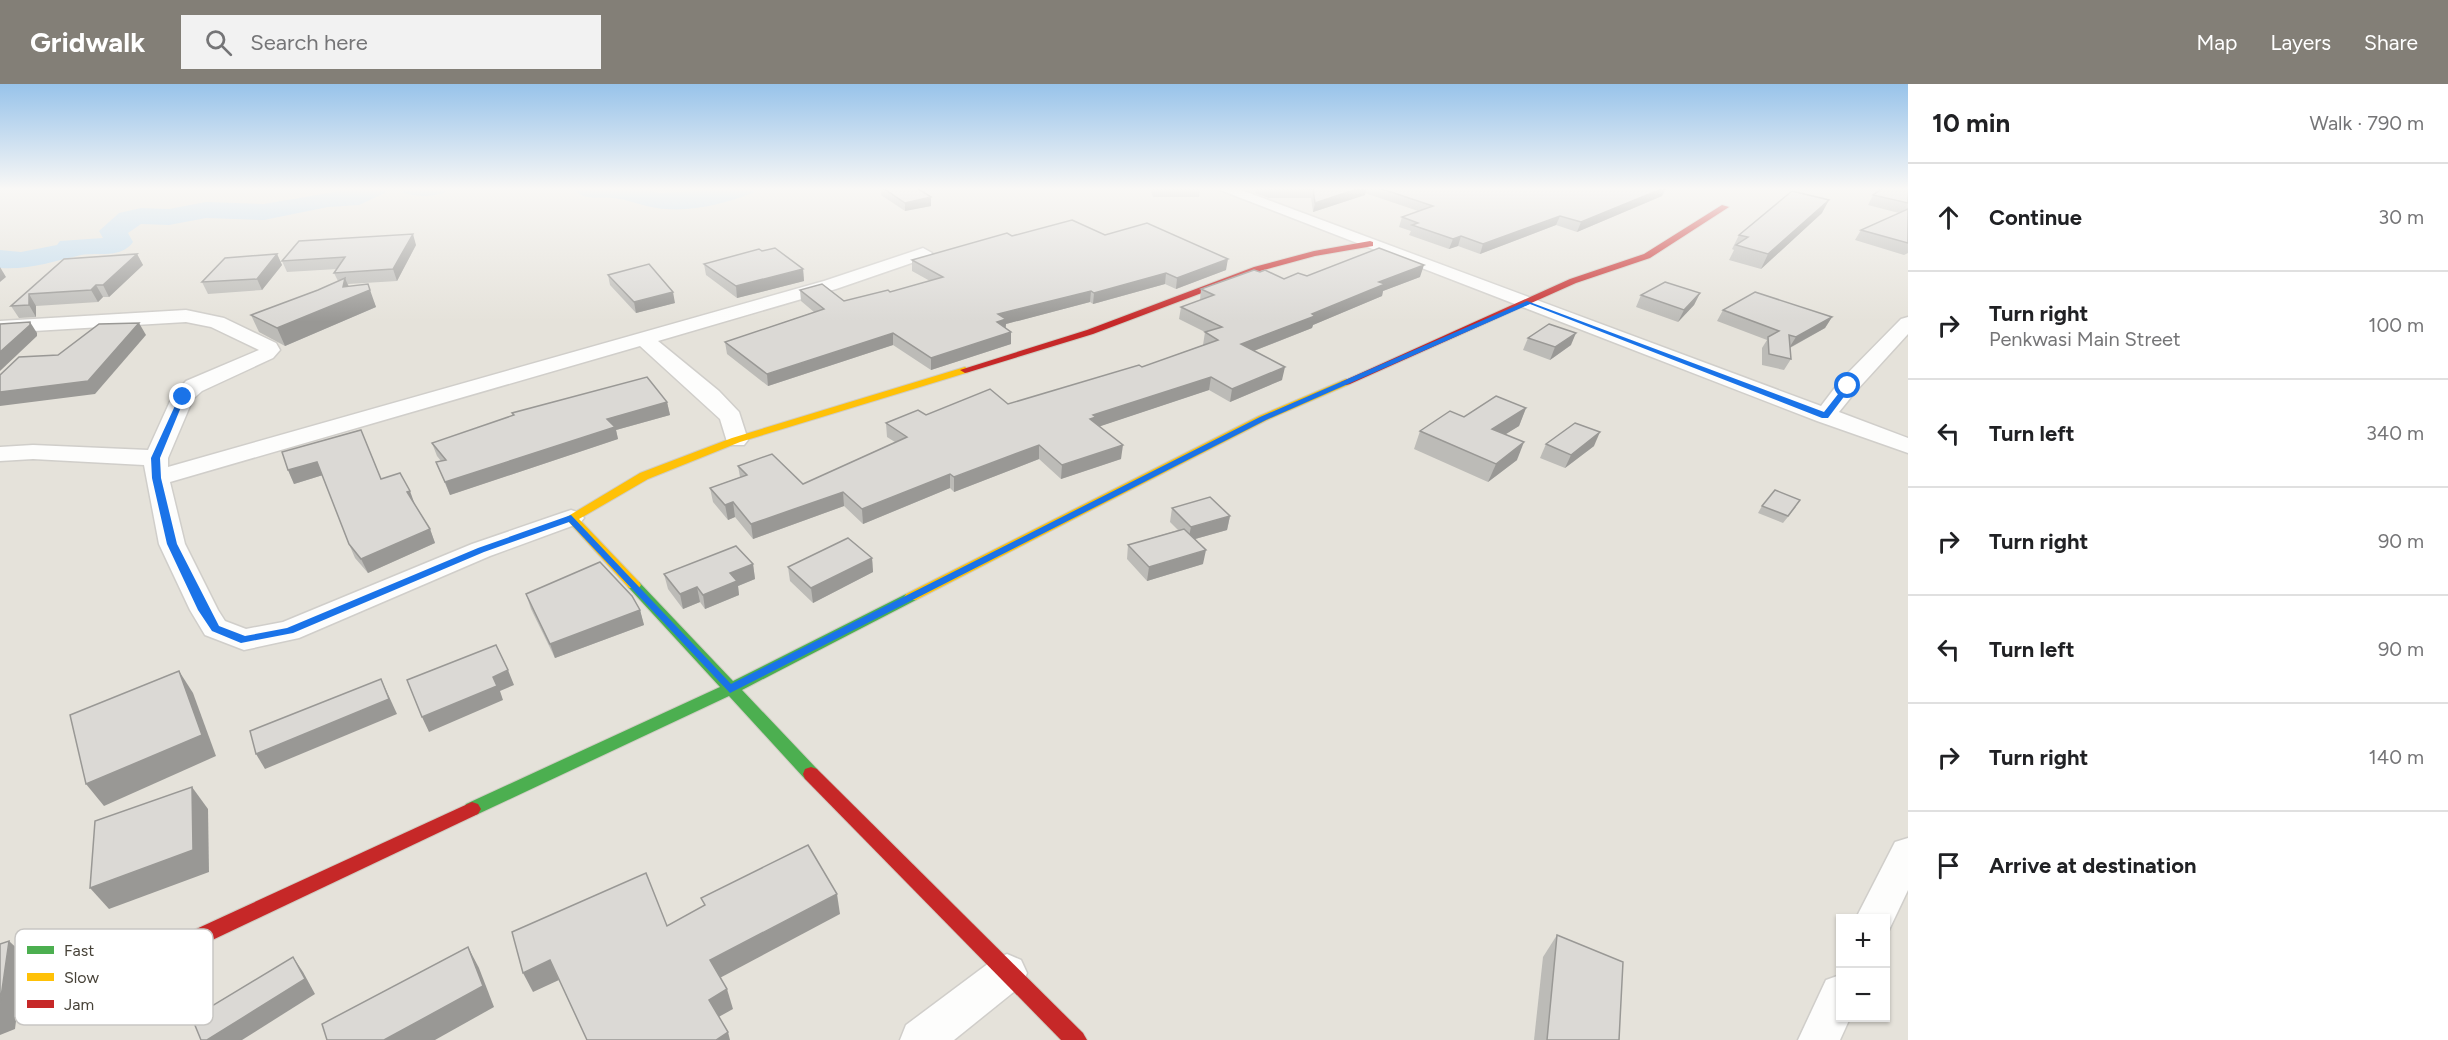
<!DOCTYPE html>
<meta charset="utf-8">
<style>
:root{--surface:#fff;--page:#f2f2f2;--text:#202124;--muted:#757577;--line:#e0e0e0;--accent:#837f77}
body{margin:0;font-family:Figtree,sans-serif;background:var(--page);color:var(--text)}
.controls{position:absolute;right:18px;bottom:18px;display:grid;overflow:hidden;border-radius:0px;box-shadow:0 2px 4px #0004}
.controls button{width:54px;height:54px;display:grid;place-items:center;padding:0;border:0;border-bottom:2px solid var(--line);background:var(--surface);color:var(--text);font:30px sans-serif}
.stop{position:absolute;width:18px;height:18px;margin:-14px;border:4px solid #1a73e8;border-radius:50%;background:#fff}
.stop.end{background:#1a73e8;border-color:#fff;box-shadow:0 2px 6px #0008}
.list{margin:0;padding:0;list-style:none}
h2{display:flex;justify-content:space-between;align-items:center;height:78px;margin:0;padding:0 24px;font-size:26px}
h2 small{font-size:20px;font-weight:400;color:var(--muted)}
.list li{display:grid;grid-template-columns:39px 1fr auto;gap:18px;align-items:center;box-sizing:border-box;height:108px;padding:0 24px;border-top:2px solid var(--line)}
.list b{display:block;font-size:22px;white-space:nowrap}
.list p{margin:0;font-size:20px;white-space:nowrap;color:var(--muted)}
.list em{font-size:20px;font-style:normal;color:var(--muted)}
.icon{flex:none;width:33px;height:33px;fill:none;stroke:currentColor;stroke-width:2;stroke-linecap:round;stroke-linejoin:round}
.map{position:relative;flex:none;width:1908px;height:956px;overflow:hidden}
header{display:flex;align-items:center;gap:36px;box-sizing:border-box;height:84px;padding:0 30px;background:var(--accent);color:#fff}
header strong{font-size:28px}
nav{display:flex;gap:33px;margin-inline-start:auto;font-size:21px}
.search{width:420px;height:54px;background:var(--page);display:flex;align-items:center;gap:15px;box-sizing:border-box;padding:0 21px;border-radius:0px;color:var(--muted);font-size:22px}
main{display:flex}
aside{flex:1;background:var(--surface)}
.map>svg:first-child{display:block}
</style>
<header>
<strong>Gridwalk</strong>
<div class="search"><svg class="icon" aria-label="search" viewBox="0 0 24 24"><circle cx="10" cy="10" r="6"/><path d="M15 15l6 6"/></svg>Search here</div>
<nav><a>Map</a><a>Layers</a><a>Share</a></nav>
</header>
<main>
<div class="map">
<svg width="1908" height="956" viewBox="0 0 1908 956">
<rect width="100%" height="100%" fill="#f2f0ec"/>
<path fill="#e5e2da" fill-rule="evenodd" d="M0,104h1908v852h-1908zM1840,834h46v100h-46z"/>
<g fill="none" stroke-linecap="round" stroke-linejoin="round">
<g fill="#c0daec" fill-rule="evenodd">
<path d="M357,104h31l-3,5 -26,12 -31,2 -64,13 -58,-2 -37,7 -28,-1 -13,9 5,9c-12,17 -35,10 -52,13 -26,6 -52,15 -81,13v-18l21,2 36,-7 3,-4 43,-3 -4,-7 20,-18 22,-5 28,1 37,-7 58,2z"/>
<path d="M401,104h46l-3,5c-13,4 -27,4 -40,0z"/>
<path d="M574,104h63l22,5 97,-5 -3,5c-29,11 -64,20 -96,15 -15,-2 -30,-9 -45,-10 -15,-2 -29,4 -38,-10z"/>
</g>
<defs>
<g id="street">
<path d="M1215,104h21l585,218 19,-25 61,-62 7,-2v17l-52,57 -17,21 69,26v15l-91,-32z"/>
<path d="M923,164l9,5 -3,4 -93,32 -178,52 61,50 20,21 9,28 -4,5h-16l-8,-26 -80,-73 -470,136 15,62 33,66 7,11 21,8 37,-7 189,-78 90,-31 9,-3 9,3 4,5 -4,5 -90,33 -191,82 -55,12 -39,-15 -15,-25 -31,-66 -15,-79 -111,-6 -33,2v-14l33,-2 115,5 24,-53 14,-16 73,-31 -48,-23 -25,-5 -186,11v-12l186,-11 38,8 52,25 4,7 -7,8 -71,33 -9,8 -25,59v9l656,-186z"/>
<path d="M1908,754v52l-19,40 -3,1v-13h-30l39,-76z"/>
<path d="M1007,870l14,6 6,13 -6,13 -67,54h-54l6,-15 87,-65z"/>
<path d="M1840,891v43h10l-10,22h-42l28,-60z"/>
</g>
<path id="fast" d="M634,497l5,1 94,99 173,-87h10l2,3 -2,3 -174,90 75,79 2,5 -2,5 -6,2 -6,-2 -76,-83 -251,118 -6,2 -6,-2 -3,-5 3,-5 254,-117 -91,-99 -2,-3 2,-3z"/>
<g id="slow">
<path d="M965,283l5,3 -1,2 -229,70 -92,37 -69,40 60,63 2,3 -2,3h-10l-64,-70 75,-45 92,-35z"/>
<path d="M1346,295l4,1v4l-83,36 -351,180h-10l-2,-3 2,-3 353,-178z"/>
</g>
<g id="jam">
<path d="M1722,121l7,2 -79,51 -74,25 -226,101 -4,1 -5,-3 229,-103 74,-25z"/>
<path d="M1370,157l3,1v4l-58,10 -55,15 -167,63 -124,38 -4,1 -5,-3 127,-40 167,-63 60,-16z"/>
<path d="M811,683l6,2 266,264 4,7h-26l-256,-261 -2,-5 2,-5z"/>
<path d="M472,718l6,2 3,5 -3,5 -394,187 -7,3 -7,-3 -3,-7 3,-7z"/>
</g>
</defs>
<use href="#street" stroke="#d0ceca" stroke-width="3"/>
<use href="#fast" stroke="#d0cdc3" stroke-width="2"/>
<use href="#slow" stroke="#d0cdc3" stroke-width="2"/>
<use href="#jam" stroke="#d0cdc3" stroke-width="2"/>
<use href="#street" fill="#fdfdfc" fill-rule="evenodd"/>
<use href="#fast" fill="#4caf50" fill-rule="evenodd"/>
<use href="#slow" fill="#ffc107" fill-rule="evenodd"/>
<use href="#jam" fill="#c62828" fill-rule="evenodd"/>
</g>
<g fill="#bcbbb7">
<path d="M881,104h36l14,18 -26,5 -24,-16z"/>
<path d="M1150,104h50l-1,9h-46z"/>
<path d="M1256,104h410l-4,8 -85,36 -21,-7 -76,29 -22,-8 -9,3 -40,-14 2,-4 -12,-4 3,-10 16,-6 -53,-18v2l-52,17 -2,-14h-42l-14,-5z"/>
<path d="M1908,104v65l-4,2 -49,-15 6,-10 38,-17 -31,-8 5,-10z"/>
<path d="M1822,129l-61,56 -32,-9 5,-10 -2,-1 7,-14z"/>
<path d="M1105,151l121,35 -50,19 -11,-5 -72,20 -3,-2 -84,22v4l5,16 -80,26 -38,-25 -125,41 -41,-32 -2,-12 89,-30 -13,-11 -1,-11 44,11 46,-9 40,-11 -18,-10v-11l100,-24z"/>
<path d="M416,161l-19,36 -49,3 1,3 25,15 2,5 -91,39 -26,-14 -8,-17 67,-25 20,-9 -4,-8 3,-4 -50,3 -5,-11z"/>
<path d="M762,167l41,18 1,12 -67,17 -31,-23 -2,-11z"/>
<path d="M137,170l6,11 -34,32h-6l-5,5 -62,4v11l-17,1 -8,-12 53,-47z"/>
<path d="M277,170l5,11 -20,25 -54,4 -6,-12z"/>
<path d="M1260,188l24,7 23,-3 113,1 -37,14 -1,5 -69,29 -1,3 -58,23 28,29 -52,22 -21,-12 -109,36 21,33 -60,20 -22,-20 -85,33 -4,-4 -87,36 -19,-18 -91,33 -18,-22 -7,3 -15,-18 -3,-14 30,-11 -2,-11 65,18 92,-42 -8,-5 -1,-14 40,-8 82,-11 134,-37 61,-22 2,-13 -26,-13 2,-12 19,-7 1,-11z"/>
<path d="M608,191l67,28 -39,10 -26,-28z"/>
<path d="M1700,209l-6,12 -16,17 -42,-15 5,-12z"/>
<path d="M1723,226l109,7 -7,11 -35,20 1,11 -7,11 -22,-5v-17l5,-8 -50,-19z"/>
<path d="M1528,254l43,7 -21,15 -27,-10z"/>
<path d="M667,318l3,13 -54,15 2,9 -168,56 -14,-33 5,-1 -4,-5 -5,-13 81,-27 -1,-3z"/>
<path d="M1526,324l-7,18 -14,8 12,26 -29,22 -74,-33 6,-18 44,-14z"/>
<path d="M1546,360l48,2 -29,22 -25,-10z"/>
<path d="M288,386l93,9 49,50 5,14 -67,30 -13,-15 -6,-14 -26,-69 -29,9z"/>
<path d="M1762,422l34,1 -13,16 -25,-10z"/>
<path d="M1172,424l58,8 -3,14 -32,9 8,25 -56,17 -20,-22 1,-14 50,-15 -8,-8z"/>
<path d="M872,474l1,14 -60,31 -23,-22 -2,-14z"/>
<path d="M753,480l2,15 -17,7 1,9 -34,14 -5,-7 -17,7 -15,-20 -4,-15z"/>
<path d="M526,510l114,16 4,15 -89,33 -24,-49z"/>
<path d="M1557,851l62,105h-85l9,-83z"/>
</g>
<g fill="#999895">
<path d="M1360,104h7l-2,7 -52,17 2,-9z"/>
<path d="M1664,104h2l-4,8 -85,36 4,-10z"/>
<path d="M931,113v9l-26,5v-8z"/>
<path d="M1829,116l-7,13 -61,56 7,-15z"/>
<path d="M1560,132l-4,9 -76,29 3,-10z"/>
<path d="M413,150l3,11 -19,36 -4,-12z"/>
<path d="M1461,152l-3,10 -9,3 4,-10z"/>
<path d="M137,170l6,11 -34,32 -6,-12z"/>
<path d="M277,170l5,11 -20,25 -5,-11z"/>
<path d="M1228,175l-2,11 -50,19 1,-11z"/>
<path d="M1424,181l-4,12 -37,14 -1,5 -69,29 -1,3 -74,29 3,-13 71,-30 67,-32z"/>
<path d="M0,183l6,10 -6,5z"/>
<path d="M803,185l1,12 -67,17 -1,-12z"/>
<path d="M1166,189l-1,11 -72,20 1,-11z"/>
<path d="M345,194l7,17 16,-11 8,23 -91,39 -8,-18 66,-41z"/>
<path d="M96,201l7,12 -5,5 -7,-12z"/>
<path d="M1091,207l-1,11 -84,22 -1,7 -8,3 1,-20z"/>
<path d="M673,208l2,11 -39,10 -2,-11z"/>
<path d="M1700,209l-6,12 -16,17 6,-12z"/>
<path d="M29,210l7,12v11l-7,-12z"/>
<path d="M1832,233l-7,11 -36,20 7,-11z"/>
<path d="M30,238l7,11v3l-37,35v-19z"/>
<path d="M139,239l7,12 -51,59 -95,12v-14z"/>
<path d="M1011,248v12l-80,26v-12z"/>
<path d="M893,249v12l-125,41 -1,-12z"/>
<path d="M1576,249l-5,12 -21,15 5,-13z"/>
<path d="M1285,283l-3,13 -52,22 2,-13z"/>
<path d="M1211,293l-2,13 -114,38 -5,-9 3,-4z"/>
<path d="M667,318l3,13 -54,15 2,9 -168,56 -5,-13 162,-63z"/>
<path d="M1526,324l-7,18 -34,21 7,-18z"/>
<path d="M1600,348l-6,14 -29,22 6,-13z"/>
<path d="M1524,358l-7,18 -29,22 8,-18z"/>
<path d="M1039,361v14l-85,33v-15z"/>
<path d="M1123,361l-2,14 -60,20 1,-14z"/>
<path d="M317,378l6,13 -29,9 -6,-14z"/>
<path d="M950,390v14l-87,36 -1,-15z"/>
<path d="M410,407l5,14 -8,-13z"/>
<path d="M843,408l1,14 -91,33 -2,-15z"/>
<path d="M733,418l2,15 -7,3 -3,-15z"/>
<path d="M1230,432l-3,14 -39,11 3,-14z"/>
<path d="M430,445l5,14 -67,30 -7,-14z"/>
<path d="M1206,466l-3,14 -56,17 2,-14z"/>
<path d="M872,474l1,14 -60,31 -2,-15z"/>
<path d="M753,480l2,15 -17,7 1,9 -34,14 -2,-14 27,-22z"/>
<path d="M697,503l3,15 -17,7 -3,-15z"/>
<path d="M640,526l4,15 -89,33 -5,-14z"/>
<path d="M508,586l6,15 -14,6 3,9 -74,32 -7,-15 71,-40z"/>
<path d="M179,587l14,22 23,63 -112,50 -18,-22z"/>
<path d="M381,595l16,35 -132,55 -9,-15z"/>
<path d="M192,703l16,22 1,63 -100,37 -19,-21z"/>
<path d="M837,810l3,20 -124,66 -6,-20z"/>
<path d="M9,857l15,14 -9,74 -15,6v-31z"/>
<path d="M468,863l11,21 15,39 -59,33h-51z"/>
<path d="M293,873l10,15 12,22 -73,46h-35z"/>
<path d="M550,876l9,20 -26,12 -10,-19z"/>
<path d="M727,905l6,20 -18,10 -6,-19z"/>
<path d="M728,948l2,8h-14z"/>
</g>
<g fill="#dbd9d5" stroke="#999895" stroke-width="1.5">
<path d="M883,104h34l14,9 -26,6z"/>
<path d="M1269,104h91l-45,15 -2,-14z"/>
<path d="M1379,104h285l-83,34 -21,-6 -77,28 -22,-8 -8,3 -41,-14 6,-2 -16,-6 31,-11z"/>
<path d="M1883,104h25v15l-35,-8z"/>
<path d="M1792,107l37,9 -61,54 -32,-9 12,-8 -9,-2z"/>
<path d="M1908,125v34l-47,-13z"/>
<path d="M1072,136l33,15 42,-12 81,36 -51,19 -11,-5 -72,20 -3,-2 -93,23 8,5 -9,3 14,10 -80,26 -38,-25 -126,41 -42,-32 99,-33 -24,-19 22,-6 22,17 44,-11 2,2 53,-15 -31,-17 95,-27 5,3z"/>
<path d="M413,150l-20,35 -59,4 11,-16 -63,4 17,-20z"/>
<path d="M775,164l28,21 -67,17 -32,-22 55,-15 3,2z"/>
<path d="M1379,164l45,17 -45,17 6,2 -73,30 3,2 -74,28 44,23 -53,22 -21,-12 -118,38 3,2 -6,2 33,26 -61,20 -23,-20 -85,32 -4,-3 -88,35 -19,-17 -92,32 -18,-22 -8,3 -15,-17 37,-13 -9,-9 34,-12 31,30 104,-47 -21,-14 32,-13 8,5 64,-26 18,15 131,-39 3,2 76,-27 -13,-8 17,-5 -41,-20 33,-12 -13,-6 53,-19 6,2 5,-2 19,9 14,-6 9,3z"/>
<path d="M137,170l-34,31h-7l-5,5 -62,4v11l-18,1 53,-47z"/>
<path d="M277,170l-20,25 -55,3 23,-24z"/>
<path d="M649,180l24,28 -39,10 -26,-27z"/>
<path d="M345,194l-2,9 25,-3 2,6 -93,38 -26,-13 67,-25z"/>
<path d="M1665,198l35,11 -16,17 -43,-15z"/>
<path d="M1755,208l77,25 -36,20 -7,-2 2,24 -22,-5 -1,-17 11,-6 -56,-21z"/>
<path d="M30,238v3l-30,27v-28z"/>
<path d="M139,239l-51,58 -88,11v-17l19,-18 39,-2 41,-31z"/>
<path d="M1549,240l27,9 -21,14 -27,-9z"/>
<path d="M647,293l20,25 -60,17 8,8 -170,55 -9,-20 10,-2 -14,-17 82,-28 -2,-2z"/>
<path d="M1496,312l30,12 -34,21 32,13 -28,22 -76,-33 30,-20 14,6z"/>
<path d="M1575,339l25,9 -29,23 -25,-11z"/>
<path d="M361,346l20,49 19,-6 10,18 -3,1 23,37 -69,30 -12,-15 -32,-82 -29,8 -6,-18z"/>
<path d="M1775,406l25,10 -12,16 -26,-10z"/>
<path d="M1210,413l20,19 -39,11 -19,-19z"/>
<path d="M1184,445l22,21 -57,17 -21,-22z"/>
<path d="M848,454l24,20 -61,30 -23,-21z"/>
<path d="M736,462l17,18 -23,9 7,8 -34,14 -6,-8 -17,7 -16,-20z"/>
<path d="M600,478l32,34 8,14 -90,34 -24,-50z"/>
<path d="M496,561l12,25 -15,7 4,9 -75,31 -15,-37z"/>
<path d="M179,587l23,64 -116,49 -16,-69z"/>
<path d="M381,595l8,20 -133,55 -6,-23z"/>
<path d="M192,703l1,63 -103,38 5,-67z"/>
<path d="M808,761l29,49 -127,66 17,29 -18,11 19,32 -12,8h-129l-37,-80 -27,13 -11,-41 134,-59 21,53 38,-21 -4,-7z"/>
<path d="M1557,851l66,27 -4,78h-72z"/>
<path d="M9,857l-9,63v-60z"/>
<path d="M468,863l15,39 -99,54h-57l-5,-16z"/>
<path d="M293,873l12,22 -98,61h-6l-9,-22z"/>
</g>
<linearGradient id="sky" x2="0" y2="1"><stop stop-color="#98c3ea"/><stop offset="0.44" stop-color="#f9f8f6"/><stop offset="1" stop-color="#f9f8f6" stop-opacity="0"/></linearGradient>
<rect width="1908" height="238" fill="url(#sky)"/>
<path fill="#1a73e8" d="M1527,217l297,111 22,-28 6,2 -24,32h-6l-292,-114 -264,116 -536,273 -161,-171 -85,30 -191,81 -52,10 -29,-12 -14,-21 -31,-66 -15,-66 -1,-20 28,-61 7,-2 -26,63 1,20 16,66 42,82 26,10 42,-8 191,-80 93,-33 160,169 529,-267z"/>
<rect x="15" y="845" width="198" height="96" rx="9" fill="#fff" stroke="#c8c6c3" stroke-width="1.5"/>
<rect x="27" y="862" width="27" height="8" fill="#4caf50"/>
<rect x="27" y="889" width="27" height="8" fill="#ffc107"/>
<rect x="27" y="916" width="27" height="8" fill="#c62828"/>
<g font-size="16" fill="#474238">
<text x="64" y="872">Fast</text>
<text x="64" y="899">Slow</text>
<text x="64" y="926">Jam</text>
</g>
</svg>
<div class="controls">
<button>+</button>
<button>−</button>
</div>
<div class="stop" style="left:1848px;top:302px"></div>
<div class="stop end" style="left:183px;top:313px"></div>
</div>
<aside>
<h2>10 min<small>Walk · 790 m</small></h2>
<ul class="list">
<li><svg class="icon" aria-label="ahead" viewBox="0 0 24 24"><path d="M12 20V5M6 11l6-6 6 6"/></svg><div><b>Continue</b></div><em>30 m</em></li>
<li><svg class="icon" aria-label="right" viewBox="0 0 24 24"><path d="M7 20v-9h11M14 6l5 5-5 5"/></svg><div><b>Turn right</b><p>Penkwasi Main Street</p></div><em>100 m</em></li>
<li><svg class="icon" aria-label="left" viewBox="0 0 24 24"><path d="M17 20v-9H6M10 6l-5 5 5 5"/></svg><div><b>Turn left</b></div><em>340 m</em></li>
<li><svg class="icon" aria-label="right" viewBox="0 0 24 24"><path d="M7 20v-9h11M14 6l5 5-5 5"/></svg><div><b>Turn right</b></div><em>90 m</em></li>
<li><svg class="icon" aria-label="left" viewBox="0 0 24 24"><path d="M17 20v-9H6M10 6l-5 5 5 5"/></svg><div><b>Turn left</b></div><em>90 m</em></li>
<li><svg class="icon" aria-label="right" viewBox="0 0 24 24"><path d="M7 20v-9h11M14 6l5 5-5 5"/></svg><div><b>Turn right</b></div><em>140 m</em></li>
<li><svg class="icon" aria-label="arrive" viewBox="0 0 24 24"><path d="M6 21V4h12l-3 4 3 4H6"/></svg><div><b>Arrive at destination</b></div></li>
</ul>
</aside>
</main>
